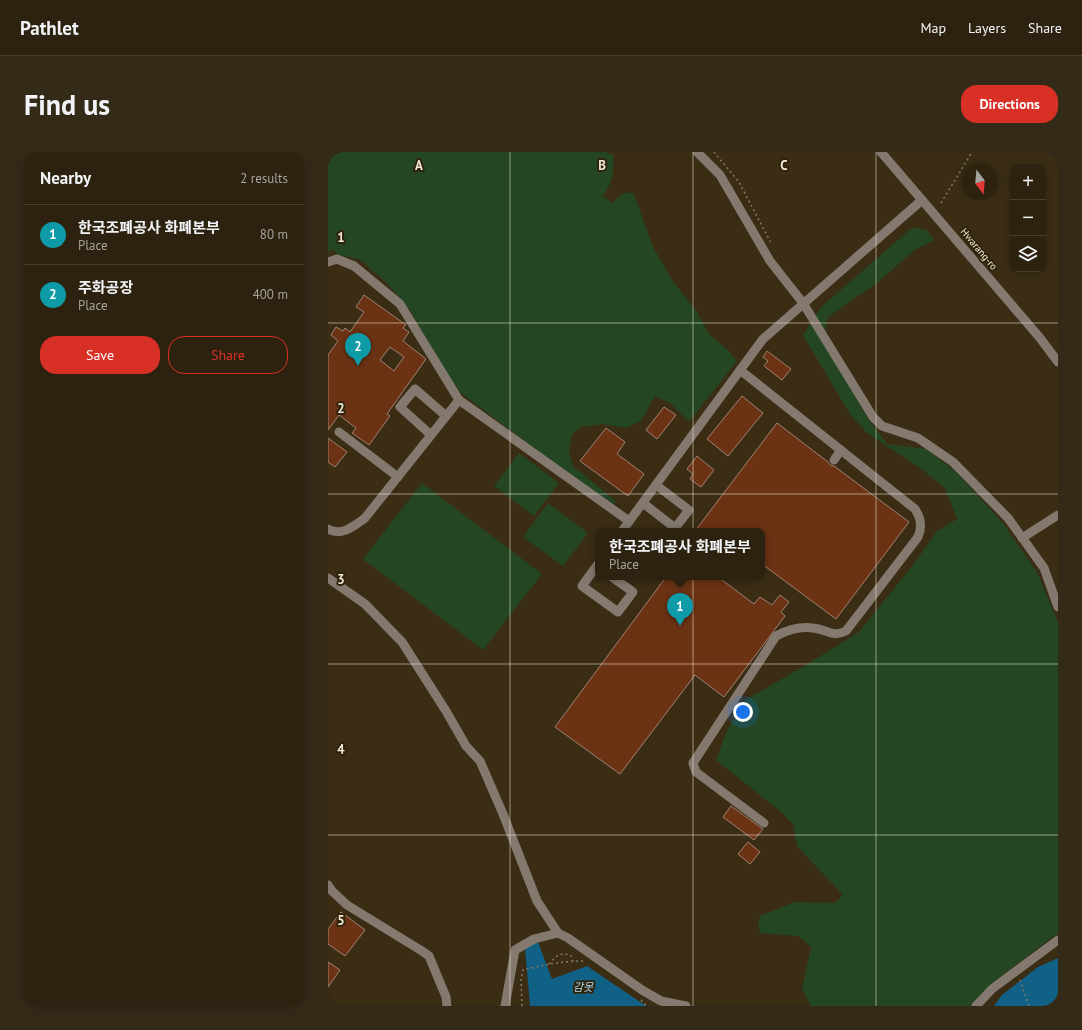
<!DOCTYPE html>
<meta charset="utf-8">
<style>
:root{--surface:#2c220f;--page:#342a18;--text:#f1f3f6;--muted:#a6a49e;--line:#483f2f;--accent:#d93025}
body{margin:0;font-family:"PT Sans","Noto Sans KR",sans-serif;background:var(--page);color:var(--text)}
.controls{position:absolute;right:12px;top:12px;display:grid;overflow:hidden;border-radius:8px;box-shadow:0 2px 10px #0003}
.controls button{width:36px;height:36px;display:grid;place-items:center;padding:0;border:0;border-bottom:1px solid var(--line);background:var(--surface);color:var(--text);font:20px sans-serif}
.compass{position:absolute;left:634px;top:12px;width:36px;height:36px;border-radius:50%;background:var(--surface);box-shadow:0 2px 10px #0003;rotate:164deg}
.you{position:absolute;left:415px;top:560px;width:14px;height:14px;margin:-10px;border:3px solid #fff;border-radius:50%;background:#1a73e8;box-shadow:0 0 0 6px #1a73e833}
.badge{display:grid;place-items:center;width:26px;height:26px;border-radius:50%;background:var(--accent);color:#fff;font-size:13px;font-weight:700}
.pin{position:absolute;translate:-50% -33px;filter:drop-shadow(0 1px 2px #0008)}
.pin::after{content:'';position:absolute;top:21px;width:14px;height:12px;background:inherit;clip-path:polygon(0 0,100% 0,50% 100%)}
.popup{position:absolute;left:267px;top:376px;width:170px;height:52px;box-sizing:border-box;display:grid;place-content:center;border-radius:8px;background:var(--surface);filter:drop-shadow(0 1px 3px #0005);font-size:13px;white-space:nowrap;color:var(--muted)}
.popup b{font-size:15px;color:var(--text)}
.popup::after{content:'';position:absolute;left:50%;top:100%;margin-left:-8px;border:8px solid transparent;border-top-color:var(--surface)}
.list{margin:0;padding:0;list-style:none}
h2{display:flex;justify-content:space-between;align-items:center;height:52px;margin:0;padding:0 16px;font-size:17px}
h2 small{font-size:13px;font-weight:400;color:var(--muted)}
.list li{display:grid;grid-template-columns:26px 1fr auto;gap:12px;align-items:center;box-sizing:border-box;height:60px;padding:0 16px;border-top:1px solid var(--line)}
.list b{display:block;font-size:15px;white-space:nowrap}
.list p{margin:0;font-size:13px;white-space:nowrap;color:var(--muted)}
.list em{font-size:13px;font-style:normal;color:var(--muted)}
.actions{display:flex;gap:8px;padding:12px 16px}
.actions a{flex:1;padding:9px 0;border:1px solid var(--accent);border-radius:16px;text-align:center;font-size:14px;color:var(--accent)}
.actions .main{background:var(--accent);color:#fff}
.icon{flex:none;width:22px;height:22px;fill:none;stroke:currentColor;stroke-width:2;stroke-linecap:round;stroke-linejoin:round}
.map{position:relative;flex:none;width:730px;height:854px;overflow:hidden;border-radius:16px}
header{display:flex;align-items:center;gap:24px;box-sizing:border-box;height:56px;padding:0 20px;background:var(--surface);border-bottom:1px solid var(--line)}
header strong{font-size:19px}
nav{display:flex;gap:22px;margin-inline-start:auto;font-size:14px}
.intro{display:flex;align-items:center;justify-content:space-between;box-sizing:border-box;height:96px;padding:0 24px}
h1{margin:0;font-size:28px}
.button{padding:10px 18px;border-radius:16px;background:var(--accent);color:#fff;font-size:14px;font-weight:700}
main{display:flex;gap:24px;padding:0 24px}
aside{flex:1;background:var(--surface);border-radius:16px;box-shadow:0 2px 10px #0003}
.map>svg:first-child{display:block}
</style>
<header>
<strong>Pathlet</strong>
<nav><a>Map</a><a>Layers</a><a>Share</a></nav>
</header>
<div class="intro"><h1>Find us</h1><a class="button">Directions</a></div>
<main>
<aside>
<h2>Nearby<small>2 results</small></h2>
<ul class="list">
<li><span class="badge" style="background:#0f9aa8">1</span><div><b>한국조폐공사 화폐본부</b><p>Place</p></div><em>80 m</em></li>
<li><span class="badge" style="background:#0f9aa8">2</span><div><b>주화공장</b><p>Place</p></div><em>400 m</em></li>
</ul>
<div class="actions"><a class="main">Save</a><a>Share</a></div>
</aside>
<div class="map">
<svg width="730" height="854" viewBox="0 0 730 854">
<rect width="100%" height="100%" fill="#3a2d14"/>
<g fill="#244623">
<path d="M0,0h278l7,3c1,17 0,27 -10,41l9,7c7,-8 10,-10 21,-11l20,55 21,36 23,29 12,22 20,17 8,10 -48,61 -18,-18 -16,-8 -14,25 -15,7 -23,-4 -22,3 -9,8 -3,15 4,16 44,36 -5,2 -53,-37 -98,-74 -22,-31 -29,-52 -22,-26 -29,-25 -21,-4 -5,-6 -5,4z"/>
<path d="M585,75l14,3 7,10 -19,10 -38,33 -49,34 -4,20 43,80 20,27 40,5 31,25 44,48 35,50 20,48 1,3v310l-52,39 -35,34h-160l-9,-17 9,-42 -13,-11 -38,-3 -2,-10 2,-7 35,-14 40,1 8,-8 -46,-49 -4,-22 -13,-13 -64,-51 9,-25 20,-35 56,-32 58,-36 54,-67 24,-34 20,-12 -12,-31 -25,-20 -53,-35 -17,-19 -47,-79 18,-28z"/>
<path d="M191,301l40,30 -25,33 -40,-30z"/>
<path d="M94,331l120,91 -59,76 -120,-91z"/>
<path d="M220,351l40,30 -25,33 -40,-29z"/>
</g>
<g fill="#116186">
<path d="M210,790l14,37 35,-13 59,40h-116l-5,-58z"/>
<path d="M730,806v48h-64l8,-11 36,-28z"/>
</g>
<g fill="#6c3214" stroke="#a18275" fill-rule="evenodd">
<path d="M36,143l42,30 -3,3 6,4 -6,9 23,18 -39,55 3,2 -21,29 -17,-12 4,-5 -17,-13 -11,15v-75l10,-14 -7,-6 5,-8 7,4 2,-3 5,4 14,-20 -8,-5zM62,195l14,10 -10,14 -14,-11z"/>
<path d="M439,199l24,18 -9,11 -18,-14 4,-5 -5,-4z"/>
<path d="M414,244l21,17 -35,43 -21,-17z"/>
<path d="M336,255l12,8 -19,24 -11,-9z"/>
<path d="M449,271l51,39 2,3 4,1 75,56 -73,97 -74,-55v-33h-67z"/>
<path d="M278,276l19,14 -8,12 27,20 -16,22 -48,-35z"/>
<path d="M0,286l19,14 -12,15 -7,-5z"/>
<path d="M369,304l17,14 -13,17 -11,-8 3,-5 -6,-5z"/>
<path d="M338,425h52l36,27 6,-7 12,8 8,-10 9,7 -8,10 4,4 -61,81 -29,-22 -75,99 -65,-47z"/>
<path d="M403,654l32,23 -9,11 -31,-23z"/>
<path d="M420,690l12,10 -10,12 -12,-10z"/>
<path d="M13,760l24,18 -20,26 -17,-12v-15z"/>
<path d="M0,810l12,8 -12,17z"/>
</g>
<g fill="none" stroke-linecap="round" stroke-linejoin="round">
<g stroke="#857a65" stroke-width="1.5" stroke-dasharray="2 3" stroke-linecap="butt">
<path d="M386,0l25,30 32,61"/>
<path d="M613,51l31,-51"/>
<path d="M221,812c7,-8 12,-13 22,-8l2,5"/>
<path d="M692,828l9,26"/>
<path d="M313,848l3,4 5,2"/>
<path d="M194,854l-1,-27 2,-9c20,-5 40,-9 61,-9"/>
</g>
<g stroke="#83796f" stroke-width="9">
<path d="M369,0l23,23 50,86 33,42 70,114 9,9 36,12 35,24 55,56 36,50 14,39"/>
<path d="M553,0l159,186 18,24"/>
<path d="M0,110l9,-3 17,7 46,38 59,96 170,121"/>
<path d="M412,218l175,139c6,9 7,19 3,28l-72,94c-15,7 -19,-2 -33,-3 -14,-2 -26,2 -37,8l-83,127 3,9 68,51"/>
<path d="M11,280l59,45"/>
<path d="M103,283l-31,-28 15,-18 31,27"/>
<path d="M506,308l7,-10"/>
<path d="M315,351l32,25 14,-18 -33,-25"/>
<path d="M0,377c13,8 26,-3 37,-11l94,-118"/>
<path d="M294,379l141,-192 159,-139"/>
<path d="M694,386l36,-23"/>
<path d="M270,412l-16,22 36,26 15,-20 -21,-15"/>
<path d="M0,426l37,26 37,38 44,69 20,35 14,15 23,53 34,87 21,32"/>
<path d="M0,733l4,6 15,14 75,46 7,5 17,41 1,9"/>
<path d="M177,854l10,-56 19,-11 24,-6 10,5 74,52 19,11 25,5"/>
<path d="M648,854l16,-17 66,-49"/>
</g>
</g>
<path fill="none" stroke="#f1e9da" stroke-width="1" stroke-opacity="0.55" d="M182,0v854M365,0v854M548,0v854M0,171h730M0,342h730M0,512h730M0,683h730"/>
<g text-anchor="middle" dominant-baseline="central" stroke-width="4" stroke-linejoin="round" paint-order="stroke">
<g font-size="10" fill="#f1e9da" stroke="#2f230a">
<text transform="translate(651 97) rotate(50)">Hwarang-ro</text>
</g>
<g font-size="11" font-style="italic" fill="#b0dbf6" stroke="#2f230a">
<text x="255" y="835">감못</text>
</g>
</g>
<g font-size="13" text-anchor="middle" font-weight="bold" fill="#f1e9da" stroke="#2f230a" stroke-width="4" stroke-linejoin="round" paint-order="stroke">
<text x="91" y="18">A</text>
<text x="274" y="18">B</text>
<text x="456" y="18">C</text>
<text x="13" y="90">1</text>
<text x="13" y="261">2</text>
<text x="13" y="432">3</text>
<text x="13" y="602">4</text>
<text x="13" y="773">5</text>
</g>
</svg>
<div class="controls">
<button>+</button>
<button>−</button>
<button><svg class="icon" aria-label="layers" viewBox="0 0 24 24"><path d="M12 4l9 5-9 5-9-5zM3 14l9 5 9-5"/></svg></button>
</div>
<svg class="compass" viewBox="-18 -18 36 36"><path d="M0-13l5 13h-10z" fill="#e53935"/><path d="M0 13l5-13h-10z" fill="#a6a49e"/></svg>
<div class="you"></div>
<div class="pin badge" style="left:352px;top:474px;background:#0f9aa8">1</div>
<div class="popup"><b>한국조폐공사 화폐본부</b>Place</div>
<div class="pin badge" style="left:30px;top:214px;background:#0f9aa8">2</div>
</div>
</main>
